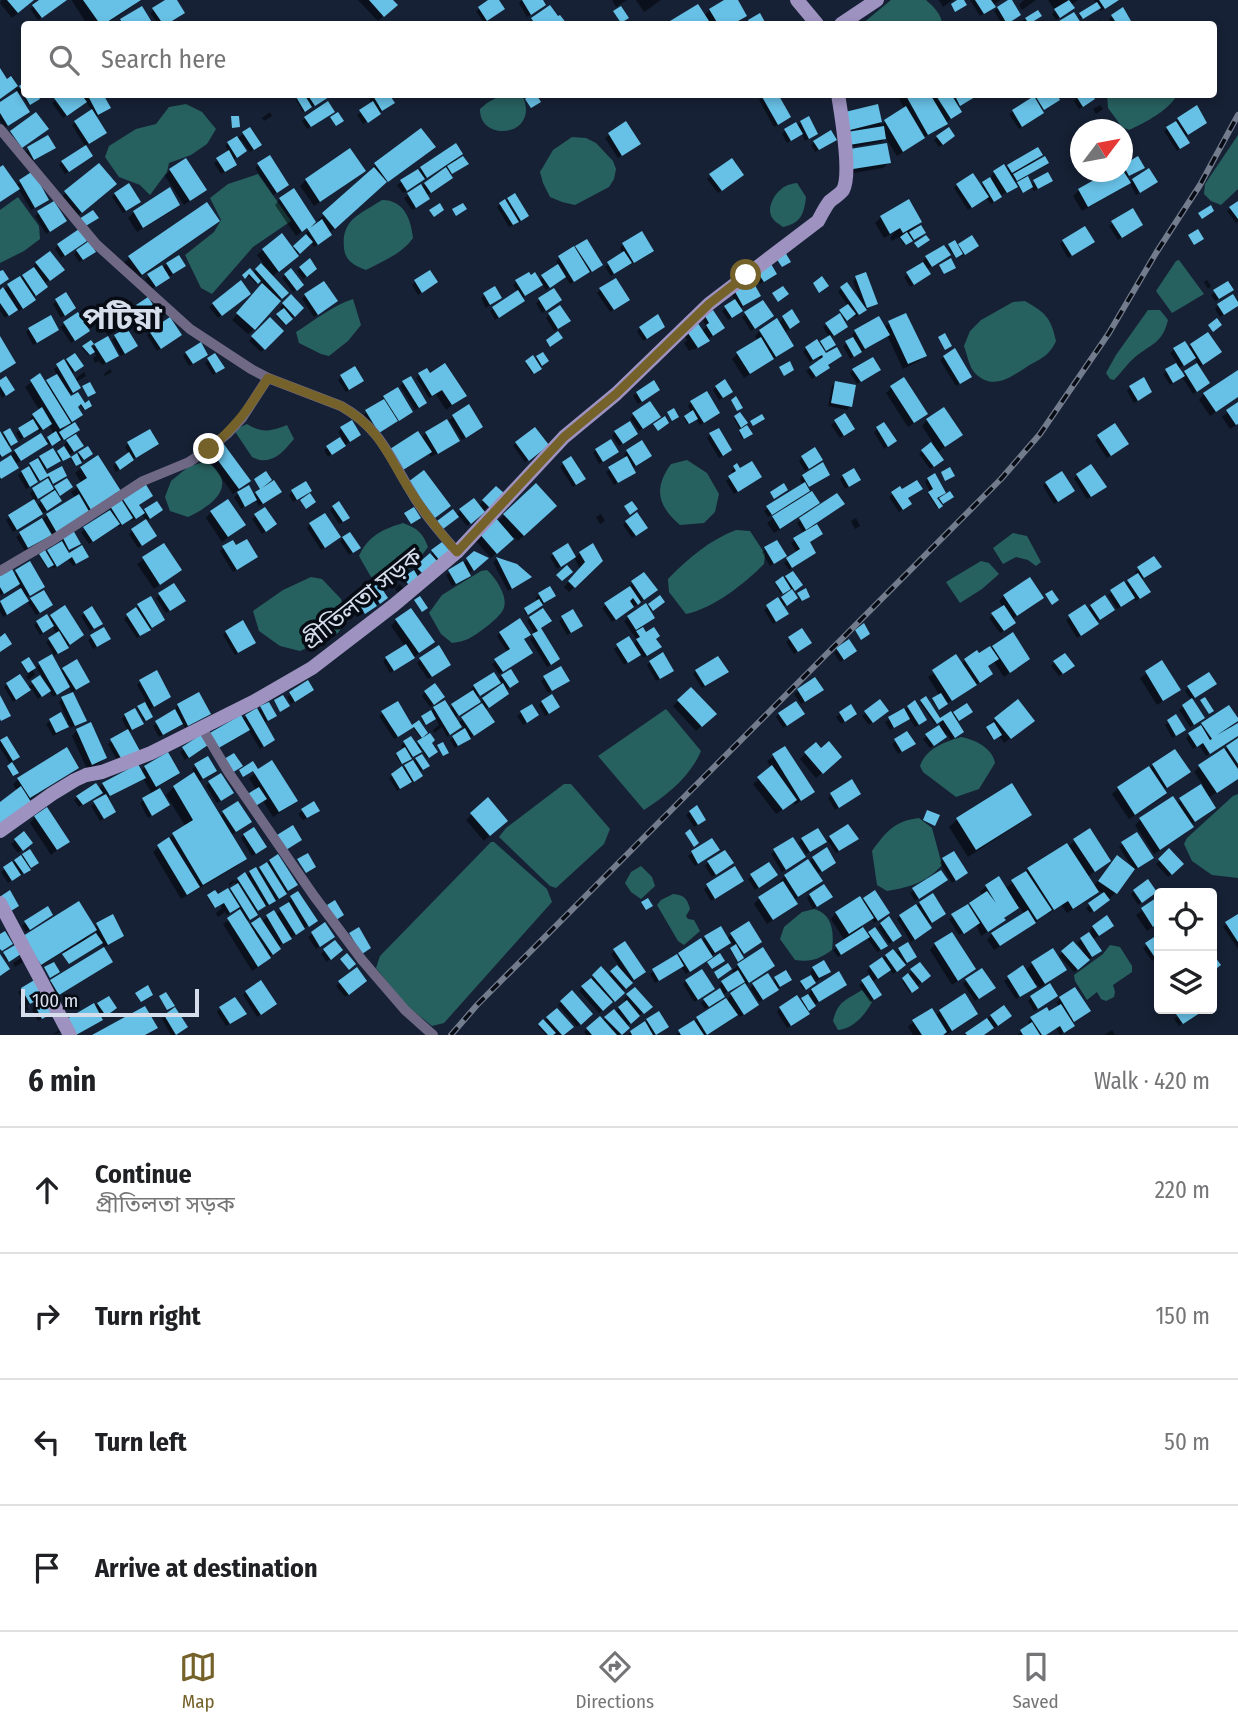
<!DOCTYPE html>
<meta charset="utf-8">
<style>
:root{--surface:#fff;--page:#f2f2f2;--text:#202124;--muted:#757577;--line:#e0e0e0;--accent:#75622b}
body{margin:0;font-family:"Fira Sans Condensed","Noto Sans Bengali",sans-serif;background:var(--page);color:var(--text)}
.controls{position:absolute;right:21px;bottom:21px;display:grid;overflow:hidden;border-radius:7px;box-shadow:0 4px 10px #0003}
.controls button{width:63px;height:63px;display:grid;place-items:center;padding:0;border:0;border-bottom:2px solid var(--line);background:var(--surface);color:var(--text);font:35px sans-serif}
.compass{position:absolute;left:1070px;top:119px;width:63px;height:63px;border-radius:50%;background:var(--surface);box-shadow:0 4px 10px #0003;rotate:58deg}
.scale{position:absolute;left:21px;bottom:18px;width:178px;box-sizing:border-box;padding-left:7px;border:4px solid #d6ddeb;border-top:0;font-size:19px;line-height:24px;white-space:nowrap;color:#d6ddeb;-webkit-text-stroke:5px #070b14;paint-order:stroke}
.stop{position:absolute;width:21px;height:21px;margin:-16px;border:5px solid #75622b;border-radius:50%;background:#fff}
.stop.end{background:#75622b;border-color:#fff;box-shadow:0 2px 7px #0008}
.list{margin:0;padding:0;list-style:none}
h2{display:flex;justify-content:space-between;align-items:center;height:91px;margin:0;padding:0 28px;font-size:30px}
h2 small{font-size:23px;font-weight:400;color:var(--muted)}
.list li{display:grid;grid-template-columns:46px 1fr auto;gap:21px;align-items:center;box-sizing:border-box;height:126px;padding:0 28px;border-top:2px solid var(--line)}
.list b{display:block;font-size:26px;white-space:nowrap}
.list p{margin:0;font-size:23px;white-space:nowrap;color:var(--muted)}
.list em{font-size:23px;font-style:normal;color:var(--muted)}
.icon{flex:none;width:38px;height:38px;fill:none;stroke:currentColor;stroke-width:2;stroke-linecap:round;stroke-linejoin:round}
.map{position:relative;flex:none;width:1238px;height:1035px;overflow:hidden}
.search{position:absolute;background:var(--surface);box-shadow:0 4px 10px #0003;left:21px;right:21px;top:21px;height:77px;display:flex;align-items:center;gap:18px;box-sizing:border-box;padding:0 24px;border-radius:7px;color:var(--muted);font-size:26px}
.sheet{height:595px;background:var(--surface)}
nav{display:flex;justify-content:space-around;align-items:center;box-sizing:border-box;height:98px;border-top:2px solid var(--line);background:var(--surface);font-size:19px;color:var(--muted)}
nav a{display:grid;justify-items:center;gap:4px}
nav .on{color:var(--accent)}
.map>svg:first-child{display:block}
</style>
<div class="map">
<svg width="1238" height="1035" viewBox="0 0 1238 1035">
<rect width="100%" height="100%" fill="#162135"/>
<g fill="#27615f">
<path d="M891,0h35c7,6 16,15 16,24h-80z"/>
<path d="M503,94l19,1c20,41 -43,49 -42,14l7,-6z"/>
<path d="M1107,95v-1l70,1c-9,16 -31,27 -48,35l-7,-3 -14,-19z"/>
<path d="M186,104l16,8 14,17 -9,15 -16,11 -22,8 -2,9 -17,23 -10,-10 -21,-8 -14,-20 4,-11 27,-17 20,-5 13,-17z"/>
<path d="M1238,135v54l-17,16 -10,-4 -7,-7 1,-10z"/>
<path d="M572,137l14,1 10,5 17,18 3,8 -2,10 -5,8 -34,18 -13,-3 -12,-5 -7,-14 -3,-11 13,-22z"/>
<path d="M258,174l33,47 -38,26 -41,47 -11,-6 -16,-33 29,-23 7,-12 -11,-22 18,-14z"/>
<path d="M797,183l9,14c-2,17 -5,26 -23,30 -1,-1 -9,-6 -9,-7 -10,-10 1,-29 12,-34 4,-2 6,-2 11,-3z"/>
<path d="M18,197l21,29 1,13 -16,12 -24,12v-53z"/>
<path d="M382,200c22,0 29,19 31,38 -11,16 -30,23 -47,32 -11,-4 -21,-9 -22,-22 -3,-29 17,-34 38,-48z"/>
<path d="M1179,260l25,34 -32,19 -16,-22 20,-30z"/>
<path d="M353,299l8,26 -13,16 -19,15 -8,-2 -22,-11 -3,-11c18,-11 37,-27 57,-33z"/>
<path d="M1025,301c21,12 26,17 31,40 -7,15 -14,17 -28,25 -17,11 -36,26 -54,6 -5,-6 -7,-18 -10,-26l6,-15 11,-11 32,-18z"/>
<path d="M1148,310h12l8,10c-6,24 -16,23 -34,38 -7,6 -13,15 -20,22l-4,-1 -4,-6 10,-18z"/>
<path d="M247,424c16,10 24,7 40,1l7,14c-11,13 -23,28 -42,18l-18,-27z"/>
<path d="M687,460l20,13 12,21 -4,18 -11,11 -24,2c-22,-19 -27,-36 -9,-61z"/>
<path d="M206,461c34,23 8,44 -18,56l-18,-6 -5,-14 6,-16 17,-14z"/>
<path d="M403,523c14,5 20,10 25,24 -7,10 -26,34 -40,35 -5,0 -12,-3 -17,-5l-12,-21c9,-20 24,-27 44,-33z"/>
<path d="M736,530l14,1 15,23 -1,10c-20,20 -50,44 -78,50l-17,-22 -1,-13c20,-21 42,-39 68,-49z"/>
<path d="M1013,533l14,3 14,26 -5,4 -8,-6 -12,-3 -13,7 -10,-16z"/>
<path d="M981,561l8,2 10,11 -17,15 -22,14 -14,-21z"/>
<path d="M487,570c8,7 23,28 16,40 -5,9 -25,24 -35,29 -4,2 -10,3 -16,4l-11,-9 -12,-21 13,-18 39,-24z"/>
<path d="M311,577l11,2 19,20 5,21 -8,13 -38,18 -20,-5 -21,-15 -6,-20 30,-21z"/>
<path d="M666,709l35,42c-11,26 -34,44 -57,59l-46,-54z"/>
<path d="M961,737c15,3 31,11 34,26l-16,26 -23,8 -33,-25 -3,-6c6,-18 25,-24 41,-29z"/>
<path d="M564,784h7l39,45 -6,15 -48,44 -6,-2 -51,-49 7,-9z"/>
<path d="M1238,794v84l-26,-3 -20,-14 -8,-17 3,-6 46,-42z"/>
<path d="M919,818l13,10 10,37c-16,18 -32,22 -55,26l-10,-6 -5,-34c14,-19 22,-30 47,-33z"/>
<path d="M491,842h3l53,47 5,13 -108,121 -12,3 -26,-21 -30,-37 4,-12z"/>
<path d="M641,866l11,11 3,9 -14,13 -10,-7 -6,-9 6,-11z"/>
<path d="M673,894c11,1 14,4 17,15l-4,7 2,3 6,1 6,11 -16,14 -6,-4 -21,-36 4,-5z"/>
<path d="M814,909c19,5 20,24 18,41 -15,10 -20,12 -37,10l-15,-21 4,-12 18,-15z"/>
<path d="M1110,945l10,2 12,19v6l-19,13 2,7 -1,5 -8,4 -5,-2 -4,-7 -10,8 -12,-19 -1,-6 29,-21z"/>
<path d="M862,990l10,12c-7,13 -19,27 -34,28l-5,-9c5,-20 13,-21 29,-31z"/>
</g>
<g fill="#0007" fill-rule="evenodd">
<path d="M2,0h31l-21,18 -12,-15z"/>
<path d="M42,0h23l-27,20 -8,-11z"/>
<path d="M73,0h66l-6,6 -27,18h-19l-15,-23z"/>
<path d="M168,0h7l5,16 -14,8h-8l-8,-11z"/>
<path d="M358,0h33l4,5 -17,16z"/>
<path d="M492,0h5l2,12 -15,11 -8,-12z"/>
<path d="M522,0h19v8l-14,9 -8,-14z"/>
<path d="M612,0h15l-11,7z"/>
<path d="M636,0h25l-17,12z"/>
<path d="M728,0h8l9,16 -10,8h-66l2,-2 33,-6 6,-6z"/>
<path d="M939,0h14l-10,7z"/>
<path d="M970,0h31l-13,8 2,2 -10,6z"/>
<path d="M1024,0h12l-14,10 -3,-5z"/>
<path d="M1048,0h30l-7,5 -1,6 -14,9 -4,-6 3,-3z"/>
<path d="M1094,0h25l-18,11 -2,-3 -18,11 -2,-3 1,-1 17,-11z"/>
<path d="M141,8l10,16h-34l4,-3z"/>
<path d="M550,8l7,11 3,-2 5,7h-35l-1,-1 3,-4z"/>
<path d="M998,8l18,10 -14,6 -8,-13z"/>
<path d="M1122,10l7,11 -4,3h-13l-3,-5z"/>
<path d="M1038,12l2,4 -11,8 -2,-3 -3,2 1,1h-9z"/>
<path d="M1043,20l3,4h-10z"/>
<path d="M1100,20l3,4h-11z"/>
<path d="M0,72l7,9 4,-3 7,11 6,-5v8l-6,4 7,19 -20,13 -5,-7v-17l18,-11 -3,-5 -15,10z"/>
<path d="M26,94h19l-16,11 -6,-8z"/>
<path d="M63,94h38l4,17 -10,6 6,19 -16,10 -13,-21 20,-14 -6,-10 -23,17 -11,-15z"/>
<path d="M302,94h23l-2,6 -20,12 -7,-12z"/>
<path d="M374,94l19,9 -30,21 -6,-9 15,-11 -3,-5z"/>
<path d="M766,94h19l-7,4 11,19 -15,10 -15,-27z"/>
<path d="M903,94h69l-2,6 -13,7 -1,8 -11,8 -5,6 -18,9 -5,5 -20,13 -13,-21 1,3 -4,4 -35,6 -5,-29 35,-13 5,19 24,-16 -6,-10z"/>
<path d="M1043,94l11,9 -13,8 -2,5 -20,13 -10,-15z"/>
<path d="M1077,97l13,5 -11,7 -5,-8z"/>
<path d="M1100,105l3,4 -7,5 -3,-5z"/>
<path d="M270,112l2,4 -8,5 -2,-3z"/>
<path d="M329,115l-22,14 -5,-8 3,-3z"/>
<path d="M1178,119l24,7 -18,11 4,6 -11,8 -13,-20z"/>
<path d="M801,122l15,12 -11,7 -4,-8 -14,10 -5,-9 3,-3 12,-5z"/>
<path d="M626,124l9,23 -17,11 -13,-20z"/>
<path d="M249,129l7,19 -6,4 -9,-12 -3,1 3,13 -8,6 -1,8 -11,6 -7,-11 15,-10 -4,-7 3,-3 9,-4z"/>
<path d="M421,130l7,22 -47,34 -52,47 -2,5 -13,9 -3,-5 -15,13 -4,7 -21,15 15,16 -32,36 -6,5 -16,-14 31,-35 -4,-4 -3,3 -9,-10 -5,4 8,-7 2,3 11,-11 -6,-8 6,-5 29,-1 15,-13 -2,-2 4,-4 11,-7 -2,-3 53,-48 -1,-2 5,-5z"/>
<path d="M48,137l2,14 -20,11 -5,-10z"/>
<path d="M938,137l12,2 -11,8 -5,-7z"/>
<path d="M814,142l17,1 -16,9 -4,-7z"/>
<path d="M455,146l6,8 -7,6 9,-2 4,6 -18,12 -1,5 -22,15 2,3 -3,3 -13,8 -8,-12 41,-28 -2,-3 -40,26 -6,-8z"/>
<path d="M1041,155l-10,9 12,2 -17,10 4,9 17,-11v10l-13,7 -3,-4 -9,5 -5,-7 6,-7 -9,5 -2,7 -9,4 -12,10 -5,-7 -18,13 -14,-22 3,-3 23,2 12,-9 -1,-2 3,-4 11,-2 3,-3z"/>
<path d="M91,156l-26,18 -6,-9 3,-3z"/>
<path d="M845,156l44,6 -6,6 -35,6z"/>
<path d="M259,164l25,24 -11,7 -18,-27z"/>
<path d="M99,165l10,25 -33,27 -16,-19z"/>
<path d="M1124,166l15,5 -13,7 3,5 -6,5 -41,23 -9,-15 6,-6 33,-18h10z"/>
<path d="M0,169l15,17 17,-12 15,26 -16,10 -13,-22 -18,14z"/>
<path d="M170,170l35,20 -21,15 -19,-29z"/>
<path d="M358,176l-44,30 -14,-20 6,-6z"/>
<path d="M711,176l28,2 -21,15 -11,-14z"/>
<path d="M1133,180l19,5 -16,10 -6,-12z"/>
<path d="M115,194l21,11 -13,8 -11,-16z"/>
<path d="M280,199l29,28 -13,9 -21,-31z"/>
<path d="M508,199l16,20 -15,8 -12,-20z"/>
<path d="M53,203l8,22 -15,9 -11,-18z"/>
<path d="M1238,203v19l-2,1 -9,-12z"/>
<path d="M178,204l-5,6 -36,22 -9,-14 6,-6z"/>
<path d="M881,217l39,5 -9,9 13,2 -20,12 -5,-8 -7,4 -2,-3 5,-6 -11,6 -9,-15z"/>
<path d="M218,221l-8,7 -77,54 -11,-17 8,-8z"/>
<path d="M1113,223l28,2 -23,15 -9,-14z"/>
<path d="M641,233l8,21 -19,11 -1,-2 -18,13 -6,-9 18,-13 -3,-6 3,-3z"/>
<path d="M586,241l12,27 -28,16 -5,-8 -19,14 -4,-6 -20,14 -2,6 -25,16 -5,-9 28,-19 -5,-7 3,-3 22,-1 21,-15 -3,-5 3,-3z"/>
<path d="M1063,241l30,1 -25,16 -8,-14z"/>
<path d="M954,242l3,6 3,-3 13,4 -12,8 -1,-3 -5,4 -7,-11z"/>
<path d="M81,244l-20,14 -6,-9 3,-4z"/>
<path d="M77,251l14,4 -12,7 -5,-8z"/>
<path d="M178,257l2,12 -28,20 -7,-10z"/>
<path d="M926,258h19l-19,12v7l-16,10 -6,-10 20,-14 -1,-2z"/>
<path d="M36,263l23,10 -15,11 -1,6 -11,8 -2,6 -11,7 -2,-3 -12,10 -5,-7v-19l35,-23 -2,-3z"/>
<path d="M300,268l12,4 -9,7 -6,-8z"/>
<path d="M759,274l12,3 -11,7 -5,-6z"/>
<path d="M285,275l13,13 -5,4 -11,-14z"/>
<path d="M856,278l20,25 -21,14 -1,-2 -10,7 -1,8 -13,8 4,7 -11,7 3,13 -2,6 -12,8 -6,-8 15,-10 -3,-4 -8,5 -7,-10 3,-4 12,-3 11,-8 -6,-10 17,-12 -1,-2 9,-7 -10,-14 3,-3 19,12 -7,-20z"/>
<path d="M1207,280l4,6 -3,3 -4,-7z"/>
<path d="M415,282l18,3 -15,10 -6,-10z"/>
<path d="M241,283l5,14 -28,21 -9,-11z"/>
<path d="M494,289l6,9 -14,10 -5,-10z"/>
<path d="M601,289l23,14 -14,9 -13,-19z"/>
<path d="M554,290l3,14 -15,9 -6,-10z"/>
<path d="M735,292l24,4 -20,13 -2,5 -9,6 -6,-9 13,-10 -3,-6z"/>
<path d="M1215,292l13,1 -13,8 -4,-6z"/>
<path d="M65,295l6,16 -10,7 -8,-14z"/>
<path d="M305,295l27,9 -18,13 -12,-18z"/>
<path d="M291,297l11,11 -18,17 -8,-9 7,-5 -3,-4z"/>
<path d="M1238,298v7l-18,12 -5,-8 3,-4 17,-4z"/>
<path d="M762,302l6,18 -17,11 -9,-14z"/>
<path d="M137,306l13,6 -10,7 -2,-3 -8,5 -4,-8z"/>
<path d="M792,312l3,13 -11,8 2,18 -42,27 -12,-19 5,-5 21,-13 -3,-5 5,-5 18,-8z"/>
<path d="M77,315l7,19 -13,9 -11,-16z"/>
<path d="M549,315l16,9 -11,7 -8,-13z"/>
<path d="M706,317l13,14 -25,19 -1,-1 -4,2 -5,-8 3,-3 -3,-5 3,-4 14,1 5,-5 -3,-6z"/>
<path d="M270,320l11,11 -20,21 -12,-11z"/>
<path d="M889,323l36,32 -6,6 -16,8 -16,-34 -37,24 -7,-13 11,-8 -2,-3 3,-3 29,-4z"/>
<path d="M110,328l3,5 -5,3 -3,-5z"/>
<path d="M640,328l20,2 -17,11 -6,-10z"/>
<path d="M29,329l28,1 -24,15 -7,-13z"/>
<path d="M126,330l6,19 -11,7 -9,-16 -2,1z"/>
<path d="M150,332l27,6 -20,13 -10,-16z"/>
<path d="M90,342l-1,4 3,3 3,-4 18,14 -11,6 -3,-4 -4,2 -2,-5 3,-2 -2,-5 -6,4 -6,-7z"/>
<path d="M1184,343l4,5 3,-3 25,11 -18,12 7,18 -12,8 -11,-17 -12,8 -7,-11 15,-10 -8,-11zM1194,358l4,6 -16,11 -4,-6z"/>
<path d="M186,353l17,5 -14,8 -6,-10z"/>
<path d="M542,354l5,7 -15,13 -7,-11 8,-5 1,2z"/>
<path d="M215,355l4,16 -6,4 -8,-12z"/>
<path d="M944,357l26,20 -14,9 -16,-26z"/>
<path d="M67,360l12,9 -8,5 3,6 10,-8 2,4 -10,6v9l-7,4 15,10h6l-7,5 -3,-6 -4,3 -4,15 5,8 -17,12 -10,4 -2,-4 -5,5 -28,17 -1,7 -14,9v-16l12,-8 -1,-2 4,-3 26,-16 4,6 9,-6 -5,-10 -10,7 -2,-4 -17,12 -4,-7 16,-12 -2,-3 10,-7 -15,-24 15,-11 5,8 12,-8 -3,-7zM68,423l2,4 -11,5z"/>
<path d="M110,369l2,3 -7,4 -1,-2z"/>
<path d="M854,370h25l-22,14 -7,-11z"/>
<path d="M1238,372v25l-28,19 -11,-16 5,-6z"/>
<path d="M419,375h11l34,21 -18,14 -10,-16 -7,4 -13,-20z"/>
<path d="M341,377l17,7 -12,8 -8,-12z"/>
<path d="M0,382l9,11 -7,5 -2,-4z"/>
<path d="M403,383l19,23 -7,4 -15,-24z"/>
<path d="M836,383l15,23 -4,4 -19,-4 4,-20z"/>
<path d="M716,387l12,8 -9,5 -6,-10z"/>
<path d="M892,387l28,32 -12,8 -22,-34z"/>
<path d="M1130,387l17,8 -13,8 -7,-12z"/>
<path d="M637,393h18l-17,11 -5,-8z"/>
<path d="M384,397l27,15 -36,23 -12,-20 19,-13 -1,-2z"/>
<path d="M691,402l23,14 -14,9 -4,-6 -9,5 -3,-6 8,-5 -4,-7z"/>
<path d="M649,403l6,17 -16,11 -9,-13z"/>
<path d="M1238,404v20l-8,5 -8,-12z"/>
<path d="M469,406l9,24 -16,10 -13,-20z"/>
<path d="M740,414l11,19 -9,6 -3,-6 2,-2 -7,-12z"/>
<path d="M845,415l5,17 -10,6 -9,-13z"/>
<path d="M927,420l34,15 -24,18 1,10 -8,6 -11,-15 14,-11 -11,-17z"/>
<path d="M446,421l12,20 -4,3v-1l-23,14 -2,-4 -32,21 24,-36 5,-5z"/>
<path d="M884,424l7,20 -7,5 -10,-17z"/>
<path d="M1114,425l9,22 -16,11 -12,-18z"/>
<path d="M341,429l14,9 -27,19 -4,-7 18,-12 -4,-6z"/>
<path d="M615,432l21,2 -17,12 -7,-10z"/>
<path d="M4,434l11,9 -8,4 -1,7 -6,4v-22z"/>
<path d="M710,435l20,15 -11,8 -12,-20z"/>
<path d="M67,441l11,8 -17,12 -1,-2 -17,12 4,6 2,-2 13,4 -12,6 3,4 14,-9 1,10 -11,7v7l-14,9 -1,-1 -5,5 -24,15 -7,-12 28,-19 -4,-8 17,-12 -2,-5 -14,8 1,2 -6,3 -8,-14 22,-18 15,-2 11,-8 -2,-2zM51,490l2,3 -17,13 -3,-4z"/>
<path d="M516,443l28,5 -19,14 -12,-16z"/>
<path d="M128,444l26,3 -21,12 -17,13 -3,-6 16,-12 -4,-7z"/>
<path d="M223,445l20,41 -10,8 -26,-36z"/>
<path d="M596,450l18,5 -15,9 -6,-11z"/>
<path d="M627,451l19,8 -15,10v7l-17,9 -8,-13 20,-13 -2,-4z"/>
<path d="M79,453l12,1 -16,12 -4,-7z"/>
<path d="M802,458l16,5 -13,8 -6,-10z"/>
<path d="M563,464l17,18 -7,5 -13,-20z"/>
<path d="M737,466l20,14 -23,14 -8,-13 7,-6 -2,-4z"/>
<path d="M81,468l38,23 -68,46 -5,1 -21,13 -9,-14 25,-16 6,-6 28,-17 -4,-6 11,-8 -7,-11z"/>
<path d="M1077,475l24,15 -14,9 -13,-20z"/>
<path d="M803,476l22,2 -18,10 1,2 -8,9 17,4 -9,9 13,22 -13,9 3,13 -22,14 -5,-7 13,-10 -6,-10 13,-9 -7,-11 8,-8 -1,-1 -30,19 -7,-10 18,-13 -2,-3 -15,10 -4,-6 39,-26 -3,-6z"/>
<path d="M843,476l12,7 -10,6 -5,-10z"/>
<path d="M928,479l16,13 -8,8 1,2 13,-8 2,3 -15,11 -9,-14 2,-2 -5,-10z"/>
<path d="M1046,483l24,11 -16,10 -11,-18z"/>
<path d="M536,486l19,20 -37,35 -4,-4 -23,21 -17,-19 23,-17z"/>
<path d="M248,488l5,8 3,-3 20,2 -17,11 -4,-7 -14,10 -7,-12z"/>
<path d="M496,488l5,5 -16,17 -18,16 -9,-11 -4,5 2,-5 17,-15 5,6z"/>
<path d="M900,489l6,10v8l-7,5 -10,-15z"/>
<path d="M310,491l-17,11 -4,-7 3,-3z"/>
<path d="M123,499l15,6 5,8 2,-3 13,3 -12,8 -4,-7 -10,7 -1,-3 -12,9 -2,-2 -28,19 -8,-12 28,-19 -1,-3z"/>
<path d="M333,507l11,14 -5,3 -9,-14z"/>
<path d="M264,509l7,18 -9,7 -10,-15z"/>
<path d="M211,512l33,13 -22,17 -16,-24z"/>
<path d="M601,514l4,7 -5,3 -4,-7z"/>
<path d="M856,518l4,8 -5,3 -4,-8z"/>
<path d="M626,522l17,9 -11,7 -9,-13z"/>
<path d="M310,524l26,16 -15,10 -14,-22z"/>
<path d="M132,531l19,8 -13,9 -9,-14z"/>
<path d="M63,538l12,9 -9,5 3,4 14,4 -10,6 -5,-7 -15,10 -2,-4 -4,3 -8,-12 22,-13 -2,-2z"/>
<path d="M343,538l12,13 -6,4 -9,-14z"/>
<path d="M776,542l5,17 -11,7 -8,-14z"/>
<path d="M163,545l17,25 -26,19 -17,-25z"/>
<path d="M567,545l8,13 5,-5 21,8 -32,31 -5,-5 16,-18 -6,-12 -17,12 -7,-12z"/>
<path d="M224,548l28,12 -19,12 -13,-21z"/>
<path d="M433,552h15l-40,35 -5,-8 12,-7 -2,-2z"/>
<path d="M474,554l12,4 -18,16 -2,5 -14,7 -6,-11 18,-12z"/>
<path d="M1154,558l2,12 -16,10 5,15 -9,6 -3,-3 -16,11 -9,-14 29,-19 -2,-4z"/>
<path d="M496,559l20,6 10,15 -18,11 -15,-29h2l-1,-1z"/>
<path d="M29,564l10,26 -14,8 -2,6 -20,13 -3,-6v-8l21,-13 -3,-6 -18,11v-17l13,-3z"/>
<path d="M786,577l11,11 -5,4 4,6 3,-3 9,1 -7,5 -3,-5 -20,14 6,7 -11,7 -9,-14 27,-18 -3,-3 -7,5 -6,-10z"/>
<path d="M376,583l7,18 -26,16 -3,-3 4,-3 -4,-6 15,-10 -2,-4z"/>
<path d="M632,583l20,11 -40,28 -10,-14 28,-21 -1,-1z"/>
<path d="M400,584l5,7 -6,4 -4,-7z"/>
<path d="M174,585l6,19 -14,9 -10,-15z"/>
<path d="M549,588l2,11 -25,16 -2,-5 14,-9 -3,-3z"/>
<path d="M1004,596l37,2 -5,6 -24,15 -1,7 -11,7 -11,-15 14,-11 -4,-6z"/>
<path d="M32,599l16,9 -12,7 -8,-12z"/>
<path d="M663,602l-14,10 -8,14 5,9 9,4 1,11 -13,8 -3,-5 -16,12 -10,-16 15,-11 4,7 4,-5 -13,-19 21,-15 1,2 3,-3z"/>
<path d="M138,606l22,17 -23,15 -13,-19z"/>
<path d="M1085,606l2,4 4,-4 18,7 -13,9 -3,5 -16,11 -11,-18z"/>
<path d="M572,611l6,18 -11,6 -8,-14z"/>
<path d="M85,613l13,14 -8,4 -9,-15z"/>
<path d="M51,617l28,21 -27,19 8,15 3,-3 22,16 -13,7 -3,-5 -16,10 -4,-7 -11,9 -7,-11 -18,14 -9,-15 3,-3 20,4 15,-12 -6,-9 18,-12 -8,-13 11,-8 -5,-8 -12,9 -6,-10 3,-3 11,-2z"/>
<path d="M530,618l10,11 15,33 -8,5 -17,-28 5,-4 -8,-14z"/>
<path d="M396,620l37,22 -24,19 -19,12 -7,-12 22,-15 -14,-20z"/>
<path d="M104,629l2,13 -13,7 -5,-9z"/>
<path d="M801,630l6,16 -13,8 -8,-12z"/>
<path d="M226,632l25,14 -16,9 -12,-20z"/>
<path d="M500,633l25,5 -2,2 5,16 -29,18 -7,-10 16,-11 -11,-17z"/>
<path d="M993,647l35,12 -24,18 -10,-15 -8,4 2,11 -50,32 -6,-8 8,-5 -12,-19 28,-20 5,7 16,-12 2,3z"/>
<path d="M837,650l15,5 -12,7 -6,-9z"/>
<path d="M28,659l7,16 -7,5 -2,-3 2,-2 -7,-11z"/>
<path d="M420,660l26,8 -18,11 -11,-16z"/>
<path d="M650,662l18,12 -12,7 -9,-16z"/>
<path d="M1055,662l14,7 -10,7 -8,-10z"/>
<path d="M1162,663l17,27 -22,15 -17,-27z"/>
<path d="M560,668l4,16 -16,9 -7,-12z"/>
<path d="M696,671l27,4 -21,13 -9,-14z"/>
<path d="M502,676l12,9 -9,6 -1,6 -20,13 5,15 -34,23 -5,-8 15,-10 -3,-5 -15,12 -5,-10 -8,6 -1,-3 6,-5 -4,-8 -11,7 -3,-6 23,-16 5,7 24,-17 -2,-3 3,-3 23,-5zM500,681l3,4 -20,14 -3,3 2,3 -24,18 -4,-5 21,-13 1,-7z"/>
<path d="M814,679l4,14 -17,11 -7,-10z"/>
<path d="M140,682l26,18 -18,10 2,8 -6,3 -7,-13 10,-5 -10,-18z"/>
<path d="M307,683l1,10 -17,11 -4,-7z"/>
<path d="M1188,687h24l-20,13 8,21 -10,6 -11,-17 13,-9 -7,-10z"/>
<path d="M691,689l23,25 -18,17 -23,-25z"/>
<path d="M425,692l14,8 -9,7 -8,-11z"/>
<path d="M62,699l23,21 -14,8 -2,-4 -5,6 -11,6 -7,-12 4,-3 11,-7 5,10 2,-2 -9,-20z"/>
<path d="M926,699l14,22 27,-15v9l-11,7 3,13 -8,5 -4,-6 -17,14 -7,-9 18,-14 -3,-4 -3,3 -15,-21z"/>
<path d="M542,702l13,8 -10,6 -6,-11z"/>
<path d="M879,702l4,12 -14,11 -7,-9z"/>
<path d="M915,703l7,20 -7,4 -6,-9 -19,12 -5,-8z"/>
<path d="M178,705l27,12 -20,11 -3,-6 -4,5 -19,10 -6,-11 23,-15 -1,-2z"/>
<path d="M531,706l2,12 -10,7 -6,-9z"/>
<path d="M851,707l1,10 -11,7 -5,-7z"/>
<path d="M262,708l10,11 -9,4 10,17 -13,9 -12,-20 -6,6 -31,18 -5,-8 -21,15 -5,-8 21,-15 3,4 38,-21 4,-4 11,-4z"/>
<path d="M383,713l25,17 -14,9 -15,-23z"/>
<path d="M779,714l21,3 -17,11 -7,-11z"/>
<path d="M125,715l17,9 -14,8 10,18 -20,12 -10,-18 20,-13 -6,-12z"/>
<path d="M1176,717l4,16 -8,5 -7,-13z"/>
<path d="M995,719l32,7 -23,17 -5,-7 -6,4 -7,-10 5,-4 -1,-2z"/>
<path d="M419,723l17,29 -9,6 -5,-8 -6,5 -15,9 -5,-8 8,-6 -3,-4 3,-4 12,4 6,-6 -9,-13z"/>
<path d="M1203,724h29l2,3 4,-2v11l-32,20 -7,-11 -6,4 -7,-11z"/>
<path d="M77,730l28,28 -5,5 -13,6 -15,-33z"/>
<path d="M907,733l3,14 -12,7 -6,-10z"/>
<path d="M6,738l8,22 -4,3 7,10 -5,3 -5,-8 4,-3 -11,-17v-6z"/>
<path d="M1238,741v27l-2,1 2,3v6l-30,20 1,15 -19,12 2,2 -6,6 -32,21 -19,-29 5,-5 36,-16 27,-19 -9,-13 5,-5z"/>
<path d="M815,744l20,18 -19,16 -16,-19z"/>
<path d="M785,748l27,44 -17,13 -2,-3 -17,12 -23,-30 18,-17 -4,-6z"/>
<path d="M207,758l4,16 -13,8 21,35 5,-5 22,13 -15,10 14,24 -8,7 -56,33 -28,-47 20,-17 13,-8 -20,-32 8,-8 21,-13 -3,-5z"/>
<path d="M416,759l11,7 -8,6 -1,7 -8,5 -1,-1 -12,8 -8,-13z"/>
<path d="M1153,766l35,6 -25,18 2,3 -5,6 -31,20 -17,-25 6,-6z"/>
<path d="M77,767l-6,6 -43,27 -28,4 17,-13 -4,-7 6,-5z"/>
<path d="M145,767l33,6 -5,5 -16,9 11,18 -20,13 -8,-15 12,-9 -9,-16 -37,20 5,17 -11,6 -9,-15 14,-10 -3,-5 -23,16 -5,-7 4,-3 20,-8 5,-5 37,-12z"/>
<path d="M255,773l41,28 -6,5 -17,11 -24,-39z"/>
<path d="M851,782l4,15 -20,13 -7,-12z"/>
<path d="M209,783l19,13 -11,7 -11,-17z"/>
<path d="M1011,785l19,30 -8,7 -54,35 -19,-30 8,-7z"/>
<path d="M488,800l12,26 -16,15 -18,-21z"/>
<path d="M313,803l1,11 -11,6 -5,-6z"/>
<path d="M690,812l10,11 -6,4 -8,-12z"/>
<path d="M35,817l33,24 -17,14 -21,-32z"/>
<path d="M24,834l3,12 -9,7 -7,-9z"/>
<path d="M244,835l18,15 -10,6 -11,-18z"/>
<path d="M1136,835l12,26 -14,9 -15,-23z"/>
<path d="M831,837l22,5 -17,11 -9,-13z"/>
<path d="M802,839l19,6 -15,9 -7,-11z"/>
<path d="M712,840l2,13 -19,13 -7,-10z"/>
<path d="M1074,841l35,20 -22,16 6,10 18,-24 22,6 -18,24 -11,11 -14,9 -4,-5 18,-14 -6,-4 -7,8 -24,15 -6,-8 -13,9 -1,-1 -19,15 -34,22 -7,-10 5,-6 32,-20 -5,-8 -16,13 -5,6 -17,11 -5,-12 -17,11 -10,-16 34,-23 -3,-4 6,-6 12,-8 7,11 23,-20 40,-22z"/>
<path d="M29,851l4,15 -25,17 -7,-11z"/>
<path d="M774,851l26,9 -18,12 -11,-18z"/>
<path d="M1169,851l12,13 -13,13 -12,-13z"/>
<path d="M813,858l18,8 -15,9 4,6 -5,6 -21,13 2,4 -5,5 -24,15 -13,-20 5,-6 22,-14 -1,-2 5,-6 24,-13z"/>
<path d="M943,859l20,17 -11,7 -12,-20z"/>
<path d="M270,861l22,27 -21,16 -6,3 -1,-2 -9,8 -3,5 -6,4 3,5 4,-3 8,-2 6,-5 8,-2 15,-11 -2,-3 10,-8 16,28 -36,26 -2,5 -8,5 -5,7 -11,7 -29,-47 17,-12 -3,-4 -10,7 -2,-3 -7,5 -2,-4 6,-5 -2,-4 -6,4 -7,-11 8,-5 2,5 12,-5 8,-6 -3,-4 -5,4v-3l5,-3 1,2 3,-3 7,-2 5,-5 6,-1z"/>
<path d="M708,862l20,4 -16,11 -7,-11z"/>
<path d="M768,864l4,14 -17,12 -7,-11z"/>
<path d="M734,868l5,16 -28,17 -7,-12z"/>
<path d="M940,872l2,11 -27,18 -5,-8z"/>
<path d="M1175,888l3,5h-11z"/>
<path d="M1134,891l18,4 -14,10 -7,-11z"/>
<path d="M810,895l17,5 -14,9 -6,-11z"/>
<path d="M1159,898v25l-12,8 -11,-16z"/>
<path d="M864,899l21,17 -11,7 -3,-5 -10,9 6,9 2,-3 14,16 -6,3 -10,-14 -29,19 -5,-7 12,-9 -14,-22 5,-6z"/>
<path d="M920,903l21,14 -13,8 -2,6 -15,11 -14,-23z"/>
<path d="M1238,916v33l-15,-22z"/>
<path d="M48,918l-22,14 -4,-6 3,-3z"/>
<path d="M881,924l16,15 -8,5 -11,-17z"/>
<path d="M97,925l22,14 -15,8 -3,-5 -36,11 -1,-1 -4,1v1l-27,17 -12,-20 -14,10 -4,-6 13,-9 78,-17zM95,930l2,4 -11,7 -1,-1z"/>
<path d="M325,925l4,15 -13,9 -8,-12z"/>
<path d="M1093,927l16,2 -17,11 4,14 -22,18 -15,-16 14,-13 8,9 2,-1 -6,-8 14,-10 -1,-3z"/>
<path d="M732,934l25,11 -16,10 1,3 -5,3 -7,-11 4,-3 -3,-6 -24,19 -21,14 -5,-7 -26,16 -5,-9 55,-36 22,1z"/>
<path d="M1156,938l3,3v15l-7,5 -9,-13z"/>
<path d="M935,944l39,25 -22,16 -22,-35z"/>
<path d="M763,949l4,22 -23,15 9,22 -13,9 -3,-4 -7,8 -23,14h-31l21,-16 31,-20 3,-5 15,-9 -2,-3 -22,13 1,2 -6,6 -12,6 -4,-6 20,-14 -2,-4 16,-11 -3,-3 6,-6z"/>
<path d="M899,950l16,7 -22,17 -4,-5 -17,13 5,16 -7,4 -11,-17 12,-9 -4,-5 3,-4 23,-16 2,3z"/>
<path d="M324,951l13,2 -10,9 -6,-8z"/>
<path d="M614,951l26,24 -10,7 1,1 -10,9 -1,4 -21,17 -20,-22 22,-22 7,7 11,-10 -8,-12z"/>
<path d="M21,958l2,4 -8,5 -2,-4z"/>
<path d="M111,962l-6,5 -52,32 -7,-12 5,-5z"/>
<path d="M919,964l10,11 -19,18 -8,-12z"/>
<path d="M1032,964l27,11 -20,13 -2,-4 -21,15 -12,-18 19,-13 2,3z"/>
<path d="M813,969l12,6 -21,15 -4,-6 12,-8 -2,-4z"/>
<path d="M356,970l6,14 -17,13 -9,-11z"/>
<path d="M786,972v11l-27,19 -9,-14 3,-3 19,-3z"/>
<path d="M966,980l24,11 -15,10 -12,-17z"/>
<path d="M686,981l24,11 -16,10 -11,-18z"/>
<path d="M841,988l-28,17 -7,6 -2,6 -17,11 -10,-16 3,-4 20,-6 10,-7 -1,-2 3,-3z"/>
<path d="M22,989l21,7 -16,10 2,3 -6,4 -4,-6 5,-4 -6,-11z"/>
<path d="M635,989l15,17 -23,20 1,2 -8,7h-34l-2,-3 16,-14 2,3 25,-19 -3,-3z"/>
<path d="M1075,989l10,25 -13,9 -2,6 -10,6 -4,-7 -11,7h-27l3,-4 9,-6 -2,-3 4,-4 17,-4 11,-7 -4,-5z"/>
<path d="M246,992l25,15 -14,10 -14,-22z"/>
<path d="M572,992l19,22 -14,13 -19,-22z"/>
<path d="M1031,998l22,1 -19,12 -6,-10z"/>
<path d="M98,1004l14,7 -12,8 -48,16z"/>
<path d="M36,1007l15,6 -13,8 -6,-11z"/>
<path d="M220,1008l21,9 -15,9 -9,-14z"/>
<path d="M1187,1009h18l-26,17 -5,-7z"/>
<path d="M557,1011l5,24h-6l-3,-3 -2,3h-5l-8,-9z"/>
<path d="M940,1011l36,3 -5,5 -25,16 -1,-3 -3,3h-29l-5,-8 5,-5 22,-6z"/>
<path d="M165,1016l17,14 -7,5h-4l-9,-16z"/>
<path d="M991,1016l15,3 -12,9 -1,-1 -10,8h-18z"/>
<path d="M647,1020l17,10 -9,5h-27z"/>
<path d="M1112,1030l3,5h-10z"/>
</g>
<g fill="#67c0e5">
<path d="M7,0h27l-16,13z"/>
<path d="M39,0h28l-25,18 -10,-13z"/>
<path d="M83,0h58l-37,24h-4z"/>
<path d="M165,0h12l8,13 -18,11h-4l-11,-16z"/>
<path d="M369,0h24l5,5 -14,12z"/>
<path d="M488,0h11l6,9 -18,12 -9,-14z"/>
<path d="M522,0h21l3,5 -15,10z"/>
<path d="M724,0h14l9,16 -14,8h-15l-9,-15z"/>
<path d="M957,0h7l3,5 -12,7 -4,-8z"/>
<path d="M975,0h16l5,7 -12,7z"/>
<path d="M1008,0h4l9,15 -14,9 -10,-17z"/>
<path d="M1069,0l6,8 -15,10 -6,-9z"/>
<path d="M1099,0h20l-14,9z"/>
<path d="M1097,2l4,6 -18,11 -4,-6z"/>
<path d="M698,4l13,20h-38l-3,-3z"/>
<path d="M550,5l8,11 2,-1 7,9h-32l-4,-6z"/>
<path d="M142,6l11,18h-30l-3,-5z"/>
<path d="M621,6l8,12 -8,5 -8,-12z"/>
<path d="M1123,7l8,14 -5,3h-9l-6,-9z"/>
<path d="M1038,10l4,6 -13,8 -4,-6z"/>
<path d="M1074,12l7,11 -27,1z"/>
<path d="M760,13l6,11h-16l-2,-4z"/>
<path d="M0,68l7,11 4,-3 7,10 -18,13z"/>
<path d="M24,82v12h13l3,5 -10,6 -11,-19z"/>
<path d="M17,91l13,21 -22,14 -8,-13v-11z"/>
<path d="M60,94h21l6,8 -20,14 -13,-18z"/>
<path d="M87,94h16l8,14 -13,7z"/>
<path d="M300,94h4l8,13 -7,5 -9,-15z"/>
<path d="M307,94h20l2,3 -14,9z"/>
<path d="M372,94h17l6,9 -13,8z"/>
<path d="M531,94h5l5,8 -10,6 -6,-9z"/>
<path d="M762,94h16l13,23 -13,8 -17,-30z"/>
<path d="M905,94h25l18,30 -20,11z"/>
<path d="M935,94h16l11,18 -11,7z"/>
<path d="M954,94h20l1,3 -15,9z"/>
<path d="M1040,94h17l3,6 -16,10 -8,-13z"/>
<path d="M1079,94h13l3,5 -12,8 -7,-11z"/>
<path d="M1034,96l10,17 -22,14 -10,-17z"/>
<path d="M328,101l7,11 -24,15 -7,-10z"/>
<path d="M373,101l8,13 -13,9 -9,-13z"/>
<path d="M878,104l4,18 -32,8 -5,-18z"/>
<path d="M1197,105l10,18 -19,12 -11,-17z"/>
<path d="M906,106l19,32 -22,14 -19,-32z"/>
<path d="M92,109l15,24 -18,11 -15,-23z"/>
<path d="M36,112l13,17 -27,19 -12,-17z"/>
<path d="M338,112l6,9 -8,5 -6,-9z"/>
<path d="M231,116h8l1,11 -8,1z"/>
<path d="M809,116l9,18 -9,5 -9,-18z"/>
<path d="M626,121l15,23 -19,12 -14,-23z"/>
<path d="M1176,121l14,22 -10,6 -14,-22z"/>
<path d="M796,122l7,12 -12,7 -7,-12z"/>
<path d="M884,126l2,13 -37,6 -2,-13z"/>
<path d="M250,127l12,18 -8,5 -12,-18z"/>
<path d="M949,127l6,9 -12,9 -7,-9z"/>
<path d="M421,128l15,19 -48,35 -14,-19z"/>
<path d="M831,130l6,10 -18,10 -6,-9z"/>
<path d="M48,135l8,13 -22,12 -7,-13z"/>
<path d="M237,136l10,15 -10,7 -10,-16z"/>
<path d="M456,143l7,11 -36,24 -7,-11z"/>
<path d="M887,143l4,20 -38,6 -3,-20z"/>
<path d="M86,145l7,11 -24,16 -8,-11z"/>
<path d="M1038,147l5,8 -31,18 -5,-8z"/>
<path d="M350,148l16,23 -46,31 -15,-23z"/>
<path d="M229,150l8,15 -12,7 -9,-14z"/>
<path d="M270,155l19,30 -12,8 -20,-30z"/>
<path d="M463,156l6,8 -17,10 -5,-8z"/>
<path d="M1045,156l4,7 -32,18 -4,-7z"/>
<path d="M1138,156l7,12 -16,8 -6,-11z"/>
<path d="M186,158l21,32 -17,11 -21,-32z"/>
<path d="M732,158l12,17 -22,16 -13,-17z"/>
<path d="M99,163l18,21 -35,29 -18,-22z"/>
<path d="M1004,164l14,23 -11,6 -14,-22z"/>
<path d="M3,165l17,24 -20,13v-35z"/>
<path d="M374,167l13,15 -52,47 -13,-16z"/>
<path d="M446,167l7,11 -22,15 -7,-10z"/>
<path d="M1149,168l9,14 -18,11 -8,-14z"/>
<path d="M418,169l7,10 -18,12 -7,-11z"/>
<path d="M33,171l16,29 -14,8 -16,-28z"/>
<path d="M1048,172l5,9 -15,8 -5,-9z"/>
<path d="M1108,172h16l7,11 -43,24 -10,-18z"/>
<path d="M973,173l16,24 -17,11 -16,-24z"/>
<path d="M1028,176l5,11 -10,6 -6,-11z"/>
<path d="M990,177l12,20 -8,5 -12,-20z"/>
<path d="M129,183l12,19 -15,9 -12,-18z"/>
<path d="M421,184l9,15 -14,9 -9,-15z"/>
<path d="M170,187l10,18 -37,23 -10,-17z"/>
<path d="M294,188l22,34 -6,6 12,-9 10,16 -14,10 -11,-17 -5,4 -23,-34z"/>
<path d="M515,193l14,23 -8,5 -14,-23z"/>
<path d="M505,199l14,23 -6,3 -14,-22z"/>
<path d="M909,199l13,23 -19,11 -3,-5 -10,6 -10,-18z"/>
<path d="M54,201l13,20 -17,11 -13,-21z"/>
<path d="M1238,201v18l-9,-12z"/>
<path d="M207,202l13,19 -78,54 -14,-19z"/>
<path d="M440,203l4,7 -10,7 -5,-7z"/>
<path d="M463,203l4,6 -11,7 -4,-7z"/>
<path d="M1211,205l3,6 -12,8 -4,-6z"/>
<path d="M1133,208l10,17 -21,13 -11,-17z"/>
<path d="M93,210l6,8 -15,9 -5,-8z"/>
<path d="M921,225l5,8 -12,7 -5,-8z"/>
<path d="M1085,226l10,16 -23,14 -10,-16z"/>
<path d="M79,229l8,12 -22,15 -8,-12z"/>
<path d="M1198,229l6,10 -10,6 -6,-10z"/>
<path d="M642,231l12,20 -20,12 -12,-20z"/>
<path d="M907,232l6,9 -7,4 -6,-8z"/>
<path d="M282,233l17,23 -20,16 -17,-23z"/>
<path d="M306,234l7,8 -13,12 -7,-8z"/>
<path d="M926,235l4,5 -12,8 -4,-5z"/>
<path d="M972,235l7,11 -14,9 -7,-11z"/>
<path d="M587,239l16,26 -11,7 -17,-26z"/>
<path d="M955,240l8,14 -7,4 -8,-14z"/>
<path d="M89,241l7,11 -13,8 -7,-10z"/>
<path d="M944,245l7,10 -19,12 -7,-11z"/>
<path d="M574,246l16,26 -16,10 -16,-26z"/>
<path d="M50,251l15,19 -15,11 -15,-19z"/>
<path d="M624,251l8,12 -18,11 -7,-12z"/>
<path d="M785,252l6,10 -9,5 -6,-9z"/>
<path d="M179,255l7,11 -13,8 -7,-11z"/>
<path d="M310,258l7,11 -10,8 -8,-10z"/>
<path d="M951,258l5,10 -12,6 -5,-9z"/>
<path d="M923,262l8,12 -17,11 -8,-13z"/>
<path d="M261,263l28,30 -7,6 -27,-30z"/>
<path d="M558,264l8,13 -16,11 -9,-13z"/>
<path d="M771,264l6,10 -13,8 -6,-9z"/>
<path d="M162,265l8,13 -14,9 -9,-13z"/>
<path d="M34,267l14,20 -12,9 -14,-21z"/>
<path d="M250,268l11,13 -3,3 -9,-10 -4,5 -3,-4z"/>
<path d="M291,268l13,17 -7,6 -13,-17z"/>
<path d="M3,270l6,9 -9,6v-14z"/>
<path d="M430,270l8,12 -16,11 -8,-13z"/>
<path d="M529,272l2,3 4,-3 8,13 -18,11 -10,-16z"/>
<path d="M866,272l12,32 -11,4 -12,-32z"/>
<path d="M20,276l16,24 -13,9 -16,-25z"/>
<path d="M822,276l7,10 -10,7 -6,-10z"/>
<path d="M616,278l14,22 -16,10 -15,-22z"/>
<path d="M241,280l10,14 -29,22 -10,-13z"/>
<path d="M752,280l9,16 -18,10 -9,-16z"/>
<path d="M324,281l14,20 -20,14 -14,-21z"/>
<path d="M1228,281l6,9 -15,9 -6,-9z"/>
<path d="M847,282l20,28 -8,5 -19,-28z"/>
<path d="M262,283l19,18 -26,29 -19,-17z"/>
<path d="M495,286l7,12 -12,7 -7,-12z"/>
<path d="M783,286l6,8 -11,8 -6,-9z"/>
<path d="M3,287l15,23 -9,6 -9,-13v-13z"/>
<path d="M554,288l8,12 -16,11 -8,-13z"/>
<path d="M518,290l7,11 -26,17 -7,-11z"/>
<path d="M66,292l10,16 -11,8 -10,-17z"/>
<path d="M291,294l13,14 -9,9 -13,-14z"/>
<path d="M1233,294l5,8v4l-14,9 -7,-11z"/>
<path d="M148,297l8,12 -12,8 -8,-12z"/>
<path d="M735,299l8,12 -11,7 -8,-12z"/>
<path d="M763,300l11,16 -19,13 -11,-17z"/>
<path d="M848,304l8,10 -9,7 -8,-11z"/>
<path d="M560,305l11,16 -13,8 -10,-16z"/>
<path d="M134,306l6,10 -8,5 -6,-10z"/>
<path d="M284,308l9,11 -7,6 -10,-11z"/>
<path d="M792,309l8,13 -10,7 -8,-13z"/>
<path d="M713,310l12,18 -12,8 -7,-11 3,-2 -4,-7z"/>
<path d="M78,312l12,19 -15,10 -12,-19z"/>
<path d="M840,313l8,14 -14,9 -9,-13z"/>
<path d="M906,313l21,43 -19,8 -20,-43z"/>
<path d="M658,314l7,13 -18,12 -8,-12z"/>
<path d="M51,315l8,15 -22,13 -9,-15z"/>
<path d="M879,316l11,19 -25,14 -11,-19z"/>
<path d="M170,317l12,18 -21,14 -12,-18z"/>
<path d="M270,317l14,14 -19,19 -14,-14z"/>
<path d="M777,318l17,28 -18,11 -17,-27z"/>
<path d="M1217,318l5,7 -9,7 -5,-7z"/>
<path d="M697,322l13,19 -12,7 -12,-18z"/>
<path d="M127,328l11,18 -13,8 -11,-19z"/>
<path d="M558,331l5,7 -13,9 -4,-7z"/>
<path d="M1208,332l14,20 -19,13 -13,-21z"/>
<path d="M945,333l7,13 -7,4 -7,-13z"/>
<path d="M830,335l6,10 -10,6 -6,-10z"/>
<path d="M0,336l16,27 -16,10z"/>
<path d="M108,336l11,20 -13,7 -12,-19z"/>
<path d="M761,337l13,22 -24,15 -14,-22z"/>
<path d="M853,337l9,15 -8,5 -9,-16z"/>
<path d="M817,339l9,14 11,-6 5,9 -14,9 2,3 -14,9 -7,-10 14,-10 -1,-2 -9,5 -8,-13z"/>
<path d="M91,340l3,4 -3,2 4,6 -5,3 -8,-9z"/>
<path d="M1185,341l11,17 -12,8 -11,-18z"/>
<path d="M201,342l7,13 -15,9 -8,-12z"/>
<path d="M955,348l17,29 -12,7 -17,-28z"/>
<path d="M543,352l6,9 -7,5 -6,-10z"/>
<path d="M75,353l9,13 -9,6 -9,-13z"/>
<path d="M215,353l10,15 -9,5 -9,-15z"/>
<path d="M533,355l9,14 -8,5 -9,-13z"/>
<path d="M873,357l8,13 -20,12 -9,-13z"/>
<path d="M64,359l17,29 -8,5 -17,-29z"/>
<path d="M790,361l4,9 -10,6 -5,-9z"/>
<path d="M445,363l22,33 -15,9 -10,-15 -10,6 -14,-23 9,-5 3,5z"/>
<path d="M1176,363l9,13 -12,7 -8,-14z"/>
<path d="M1197,363l13,20 -13,9 -13,-21z"/>
<path d="M355,366l9,15 -15,9 -9,-15z"/>
<path d="M1238,370v27l-22,15 -13,-19z"/>
<path d="M40,373l31,50 -11,6 -30,-49z"/>
<path d="M57,374l14,22 7,-4 7,11 4,-3 3,6 -7,4 -4,-6 -3,3 5,8 -11,7 -26,-42z"/>
<path d="M6,376l9,14 -9,6 -6,-10v-6z"/>
<path d="M411,376l16,27 -8,5 -17,-27z"/>
<path d="M904,377l24,37 -14,9 -24,-37z"/>
<path d="M1144,377l8,15 -14,9 -9,-15z"/>
<path d="M725,379l8,13 -10,6 -8,-12z"/>
<path d="M654,380l6,10 -18,12 -6,-10z"/>
<path d="M835,381l21,4 -4,22 -21,-4z"/>
<path d="M90,382l6,11 -8,4 -6,-11z"/>
<path d="M398,387l15,25 -14,9 -16,-25z"/>
<path d="M707,391l13,22 -16,10 -14,-22z"/>
<path d="M736,396l7,12 -6,3 -6,-11z"/>
<path d="M384,399l14,22 -19,12 -14,-23z"/>
<path d="M650,401l11,16 -18,12 -11,-16z"/>
<path d="M1238,402v22l-2,1 -10,-15z"/>
<path d="M469,404l14,23 -17,11 -14,-23z"/>
<path d="M42,407l10,17 -9,6 -11,-16z"/>
<path d="M944,407l19,28 -18,12 -19,-28z"/>
<path d="M674,408l5,9 -7,4 -5,-9z"/>
<path d="M693,410l5,9 -9,5 -5,-8z"/>
<path d="M740,412l8,11 -7,5 -7,-12z"/>
<path d="M845,413l10,16 -11,7 -10,-16z"/>
<path d="M762,414l3,5 -12,7 -3,-5z"/>
<path d="M665,416l4,7 -11,8 -5,-7z"/>
<path d="M33,419l6,10 -15,9 -6,-10z"/>
<path d="M447,419l13,22 -22,13 -13,-22z"/>
<path d="M352,420l9,15 -11,7 -10,-15z"/>
<path d="M630,421l8,13 -15,10 -9,-13z"/>
<path d="M75,422l5,8 -16,10 -5,-8z"/>
<path d="M884,422l13,19 -9,6 -12,-20z"/>
<path d="M1115,423l14,21 -18,12 -14,-21z"/>
<path d="M747,425l6,9 -9,5 -5,-9z"/>
<path d="M535,427l14,18 -20,16 -14,-19z"/>
<path d="M10,428l8,14 -7,4 -8,-14z"/>
<path d="M719,428l13,22 -9,6 -14,-23z"/>
<path d="M150,429l9,15 -23,14 -9,-16z"/>
<path d="M0,431l12,20 -10,6 -2,-3z"/>
<path d="M56,431l5,9 -9,6 -5,-9z"/>
<path d="M418,431l14,21 -29,18 -13,-21z"/>
<path d="M41,433l7,11 -27,17 -7,-11z"/>
<path d="M76,434l8,12 -10,6 -8,-12z"/>
<path d="M340,437l6,9 -14,9 -6,-9z"/>
<path d="M611,439l8,13 -16,10 -8,-13z"/>
<path d="M642,440l10,16 -16,10 -10,-16z"/>
<path d="M931,442l13,18 -10,7 -13,-17z"/>
<path d="M223,443l28,38 -12,8 -28,-38z"/>
<path d="M64,446l7,11 -8,4 -6,-10z"/>
<path d="M88,446l5,8 -9,6 -6,-8z"/>
<path d="M815,447l8,13 -14,9 -8,-13z"/>
<path d="M53,448l8,13 -14,8 -8,-13z"/>
<path d="M129,452l5,8 -14,10 -5,-8z"/>
<path d="M77,453l5,10 -6,3 -5,-9z"/>
<path d="M11,455l8,13 -18,11 -1,-2v-15z"/>
<path d="M98,455l23,36 -30,19 -15,-25 11,-7 -7,-11z"/>
<path d="M571,456l15,23 -10,6 -14,-23z"/>
<path d="M627,456l9,17 -18,10 -10,-16z"/>
<path d="M38,458l9,16 15,-8 5,10 -14,8 -4,-8 -9,5 -11,-18z"/>
<path d="M752,461l10,16 -24,15 -10,-16 8,-5 -3,-5 4,-3 3,5z"/>
<path d="M823,462l7,13 -21,12 -7,-12z"/>
<path d="M1091,464l16,23 -16,10 -15,-23z"/>
<path d="M29,466l9,16 -8,5 -9,-16z"/>
<path d="M950,467l5,9 -10,5 -4,-9z"/>
<path d="M854,468l7,12 -12,7 -7,-12z"/>
<path d="M424,470l27,36 -16,12 -27,-36z"/>
<path d="M266,471l6,9 -10,8 12,-8 8,12 -19,12 -8,-12 5,-3 -6,-10z"/>
<path d="M1062,471l13,20 -17,11 -13,-20z"/>
<path d="M935,473l11,20 -9,5 6,8 -4,3 -11,-17 5,-3 -6,-11z"/>
<path d="M48,478l6,11 -16,10 -6,-11z"/>
<path d="M67,478l6,9 -13,9 -6,-10z"/>
<path d="M917,480l6,9 -15,9 4,6 -9,6 -12,-18 9,-6 2,3z"/>
<path d="M306,481l6,10 -15,9 -6,-10z"/>
<path d="M805,482l5,9 -38,24 -6,-9z"/>
<path d="M145,483l8,13 -14,9 6,8 -9,6 -14,-21z"/>
<path d="M536,483l21,23 -33,30 -21,-22z"/>
<path d="M784,483l4,7 -14,9 -4,-7z"/>
<path d="M249,485l8,15 -12,7 -8,-15z"/>
<path d="M496,486l8,7 -14,15 -8,-8z"/>
<path d="M55,490l7,11 -15,10 -7,-11z"/>
<path d="M812,491l8,12 -40,26 -8,-13z"/>
<path d="M950,491l4,6 -11,7 -4,-6z"/>
<path d="M310,493l6,9 -10,7 -6,-9z"/>
<path d="M837,493l8,11 -39,26 -7,-12z"/>
<path d="M79,494l11,19 -33,20 -11,-19z"/>
<path d="M474,498l11,14 -14,12 -12,-15z"/>
<path d="M34,499l9,15 -26,16 -9,-15z"/>
<path d="M121,499l12,19 -11,7 -12,-19z"/>
<path d="M228,499l18,26 -18,12 -18,-26z"/>
<path d="M157,501l6,9 -13,9 -6,-10z"/>
<path d="M339,501l11,17 -7,4 -11,-16z"/>
<path d="M632,501l6,8 -8,6 -6,-9z"/>
<path d="M265,507l12,17 -11,8 -12,-18z"/>
<path d="M414,507l7,11 -10,6 -7,-11z"/>
<path d="M453,509l6,8 -16,12 -6,-8z"/>
<path d="M110,510l10,14 -27,18 -10,-15z"/>
<path d="M637,512l11,16 -12,8 -11,-15z"/>
<path d="M325,513l16,24 -16,11 -16,-25z"/>
<path d="M495,517l19,22 -17,15 -19,-22z"/>
<path d="M42,518l10,17 -24,13 -9,-16z"/>
<path d="M146,519l11,17 -15,10 -11,-17z"/>
<path d="M817,524l6,10 -13,8 6,11 -24,15 -6,-10 14,-9 -7,-11z"/>
<path d="M73,530l8,14 -12,6 -7,-14z"/>
<path d="M350,532l11,16 -8,5 -11,-16z"/>
<path d="M247,539l11,18 -21,13 -15,-24 11,-6 3,5z"/>
<path d="M777,540l10,16 -13,8 -10,-17z"/>
<path d="M62,541l7,12 13,-8 7,12 -13,7 -4,-7 -15,10 -10,-17z"/>
<path d="M442,542l9,10 -11,9 -9,-11z"/>
<path d="M164,543l18,27 -22,15 -18,-28z"/>
<path d="M568,543l8,14 -15,10 -9,-14z"/>
<path d="M593,543l10,18 -28,27 -7,-7 17,-19 -6,-10z"/>
<path d="M45,550l9,15 -6,3 -9,-14z"/>
<path d="M474,551l15,7 -15,13 -8,-13z"/>
<path d="M430,553l8,9 -14,13 -9,-9z"/>
<path d="M1154,556l8,11 -18,11 -7,-11z"/>
<path d="M496,557l21,7 15,13 -20,12z"/>
<path d="M30,561l15,26 -15,9 -15,-26z"/>
<path d="M463,561l8,15 -15,8 -8,-14z"/>
<path d="M567,565l6,7 -11,9 -6,-6z"/>
<path d="M12,569l8,15 -16,10 -4,-7v-11z"/>
<path d="M414,570l6,10 -10,7 -7,-10z"/>
<path d="M793,571l10,14 -8,6 -10,-15z"/>
<path d="M644,572l14,18 -14,10 -13,-19z"/>
<path d="M1138,573l13,19 -11,7 -13,-19z"/>
<path d="M783,576l8,13 -8,5 -8,-12z"/>
<path d="M1030,577l14,21 -27,18 -14,-21z"/>
<path d="M377,581l11,17 -8,6 -11,-18z"/>
<path d="M1124,581l11,17 -14,9 -11,-17z"/>
<path d="M174,583l12,18 -16,10 -12,-18z"/>
<path d="M550,586l6,10 -12,7 -6,-10z"/>
<path d="M630,586l11,16 -3,3 -5,-7 -3,3 4,6 -18,13 -12,-17z"/>
<path d="M21,588l8,13 -22,14 -7,-14z"/>
<path d="M806,588l4,9 -8,4 -5,-8z"/>
<path d="M792,589l6,9 -11,8 -6,-9z"/>
<path d="M44,590l9,15 -13,8 -10,-15z"/>
<path d="M1052,590l7,10 -7,5 -7,-11z"/>
<path d="M368,593l9,13 -12,8 -9,-13z"/>
<path d="M660,595l5,7 -12,9 -5,-7z"/>
<path d="M1105,595l10,15 -15,10 -10,-15z"/>
<path d="M151,596l14,24 -13,8 -15,-24z"/>
<path d="M420,596l8,12 -6,4 -8,-12z"/>
<path d="M778,597l11,17 -13,8 -10,-17z"/>
<path d="M539,599l4,6 -15,10 -4,-7z"/>
<path d="M646,603l9,15 -19,12 -9,-14z"/>
<path d="M1085,604l14,20 -18,12 -13,-21z"/>
<path d="M65,605l19,30 -14,10 -20,-30z"/>
<path d="M1004,605l12,18 -12,8 -13,-18z"/>
<path d="M92,606l11,18 -9,5 -11,-17z"/>
<path d="M136,607l15,23 -11,6 -14,-22z"/>
<path d="M411,608l24,34 -16,11 -24,-34z"/>
<path d="M543,608l9,13 -11,7 19,31 -9,6 -19,-31 6,-3 -9,-14z"/>
<path d="M573,609l10,17 -12,7 -10,-17z"/>
<path d="M47,614l7,12 -11,7 -7,-12z"/>
<path d="M520,618l11,17 -7,4 9,14 -30,19 -9,-13 16,-10 -11,-17z"/>
<path d="M243,620l13,23 -18,10 -13,-22z"/>
<path d="M864,623l6,11 -9,6 -6,-10z"/>
<path d="M104,627l7,12 -14,8 -7,-12z"/>
<path d="M643,627l3,5 8,-5 6,9 -4,3 6,8 -15,9 -11,-17 4,-2 -4,-6z"/>
<path d="M802,628l10,15 -14,9 -10,-15z"/>
<path d="M59,631l10,17 -11,6 -10,-16z"/>
<path d="M1013,632l17,27 -20,14 -18,-27z"/>
<path d="M5,633l7,11 -12,8v-15z"/>
<path d="M629,636l12,19 -13,8 -12,-19z"/>
<path d="M849,639l8,12 -13,9 -8,-12z"/>
<path d="M406,644l9,14 -21,13 -9,-14z"/>
<path d="M439,645l12,20 -19,12 -13,-19z"/>
<path d="M990,646l9,13 -11,7 5,8 -13,9 -16,-24 13,-9 2,3z"/>
<path d="M663,652l11,19 -14,8 -11,-18z"/>
<path d="M1065,653l10,13 -12,8 -10,-13z"/>
<path d="M52,654l18,33 -13,8 -19,-33z"/>
<path d="M956,654l21,31 -25,16 -20,-31z"/>
<path d="M718,656l11,16 -24,14 -10,-16z"/>
<path d="M29,657l7,11 -8,5 -7,-11z"/>
<path d="M77,659l13,23 -14,8 -14,-22z"/>
<path d="M1162,660l19,30 -18,11 -18,-30z"/>
<path d="M561,666l9,15 -18,10 -9,-15z"/>
<path d="M511,669l8,13 -9,6 -9,-13z"/>
<path d="M157,670l14,27 -17,10 -15,-27z"/>
<path d="M494,672l7,11 -21,13 -7,-11z"/>
<path d="M1209,672l8,12 -22,14 -8,-12z"/>
<path d="M20,674l11,16 -15,10 -10,-17z"/>
<path d="M40,675l11,16 -9,6 -11,-16z"/>
<path d="M815,677l9,13 -19,12 -8,-13z"/>
<path d="M308,680l6,10 -19,12 -6,-10z"/>
<path d="M435,683l10,14 -11,8 -10,-14z"/>
<path d="M503,683l6,11 -20,14 -7,-10z"/>
<path d="M691,687l26,27 -15,13 -25,-27z"/>
<path d="M473,690l8,12 -22,14 -8,-12z"/>
<path d="M73,692l14,29 -12,5 -14,-29z"/>
<path d="M199,692l12,22 -23,12 -11,-22z"/>
<path d="M941,693l7,11 -9,6 -7,-12z"/>
<path d="M552,694l8,13 -11,7 -8,-13z"/>
<path d="M0,695l11,21 -10,5 -1,-2z"/>
<path d="M283,695l7,11 -10,6 -6,-12z"/>
<path d="M926,696l14,22 11,-7 13,21 -9,6 -12,-18 -6,4 -17,-24z"/>
<path d="M1205,697l9,14 -5,3 -9,-14z"/>
<path d="M1192,698l13,20 -11,7 -12,-20z"/>
<path d="M880,699l9,12 -16,12 -9,-12z"/>
<path d="M1018,699l17,22 -24,18 -17,-21z"/>
<path d="M445,700l17,27 -12,8 -17,-28z"/>
<path d="M915,700l12,20 -8,5 -12,-19z"/>
<path d="M398,701l14,24 7,-5 9,13 -6,5 -8,-11 -16,10 -17,-26z"/>
<path d="M796,701l9,13 -18,12 -9,-13z"/>
<path d="M145,702l8,15 -7,4 -9,-15z"/>
<path d="M269,702l8,14 -9,5 -8,-15z"/>
<path d="M482,703l13,19 -21,14 -13,-19z"/>
<path d="M967,703l6,9 -14,9 -6,-9z"/>
<path d="M532,704l7,11 -12,8 -7,-12z"/>
<path d="M851,704l6,10 -12,8 -6,-10z"/>
<path d="M1229,705l9,13v3l-21,14 21,-12v13l-28,18 -7,-11 -6,4 -9,-14 13,-8 9,15 2,-1 -11,-16z"/>
<path d="M135,708l9,16 -12,6 -8,-16z"/>
<path d="M257,708l18,32 -11,7 -19,-32z"/>
<path d="M904,708l6,11 -16,9 -6,-11z"/>
<path d="M175,709l8,15 -20,11 -8,-14z"/>
<path d="M431,710l5,9 -10,6 -5,-9z"/>
<path d="M61,712l8,15 -13,6 -7,-14z"/>
<path d="M1176,714l10,16 -10,6 -9,-16z"/>
<path d="M241,715l9,15 -33,19 -9,-15z"/>
<path d="M91,722l16,36 -15,7 -16,-36z"/>
<path d="M994,722l8,13 -8,5 -8,-13z"/>
<path d="M939,725l8,12 -13,9 -9,-12z"/>
<path d="M465,728l6,11 -13,7 -6,-10z"/>
<path d="M128,729l12,22 -18,9 -12,-21z"/>
<path d="M907,731l9,13 -14,8 -8,-13z"/>
<path d="M430,733l5,7 -3,3 6,9 -9,6 -12,-17z"/>
<path d="M202,734l6,11 -19,13 -7,-11z"/>
<path d="M7,736l13,21 -7,4 -13,-21z"/>
<path d="M411,736l11,16 -9,5 -10,-16z"/>
<path d="M1238,738v26l-12,-18z"/>
<path d="M829,741l13,16 -19,17 -19,-22 12,-10 5,6z"/>
<path d="M443,742l6,11 -6,3 -6,-11z"/>
<path d="M785,746l30,46 -14,9 -29,-47z"/>
<path d="M67,747l12,21 -49,30 -13,-20z"/>
<path d="M405,747l7,12 -10,5 -6,-11z"/>
<path d="M1224,748l14,21v10l-21,14 -19,-28z"/>
<path d="M1175,749l16,23 -24,16 -15,-24z"/>
<path d="M168,752l12,21 -24,14 -12,-21z"/>
<path d="M234,753l9,13 -11,7 -8,-14z"/>
<path d="M422,754l8,12 -7,4 -8,-12z"/>
<path d="M208,756l9,15 -14,8 -9,-15z"/>
<path d="M272,760l26,41 -19,11 -26,-41 -10,6 -4,-7 14,-9 5,8z"/>
<path d="M413,760l10,16 -9,6 -10,-17z"/>
<path d="M12,762l7,11 -6,3 -6,-10z"/>
<path d="M138,764l8,14 -36,18 -8,-13z"/>
<path d="M772,765l25,35 -14,10 -26,-33z"/>
<path d="M402,766l10,16 -12,7 -9,-15z"/>
<path d="M1149,766l18,27 -32,22 -18,-28z"/>
<path d="M194,772l53,87 -44,26 -31,-52 21,-13 -20,-34z"/>
<path d="M221,773l13,20 -13,8 -13,-20z"/>
<path d="M852,779l9,15 -22,14 -9,-15z"/>
<path d="M96,783l7,10 -20,12 -7,-9z"/>
<path d="M1012,783l20,32 -56,35 -20,-32z"/>
<path d="M1201,784l15,24 -21,14 -16,-24z"/>
<path d="M21,786l12,19 -33,23v-26z"/>
<path d="M259,787l8,12 -13,8 -8,-12z"/>
<path d="M160,788l10,17 -18,11 -10,-18z"/>
<path d="M106,794l10,18 -12,7 -11,-18z"/>
<path d="M1173,796l21,31 -34,23 -21,-32z"/>
<path d="M488,797l20,24 -18,15 -20,-23z"/>
<path d="M238,801l14,21 -16,10 -14,-21z"/>
<path d="M314,801l6,10 -13,7 -6,-9z"/>
<path d="M697,805l9,15 -8,5 -9,-14z"/>
<path d="M47,807l23,35 -13,8 -23,-34z"/>
<path d="M927,810l13,5 -5,11 -12,-6z"/>
<path d="M848,824l11,15 -20,12 -10,-15z"/>
<path d="M293,825l9,15 -16,10 -9,-15z"/>
<path d="M254,827l13,20 -11,7 -13,-20z"/>
<path d="M818,828l9,14 -17,10 -9,-14z"/>
<path d="M1090,828l21,33 -16,11 -22,-33z"/>
<path d="M690,829l9,14 -5,4 -9,-14z"/>
<path d="M24,831l9,12 -10,8 -9,-12z"/>
<path d="M1137,832l17,26 -16,10 -17,-26z"/>
<path d="M169,837l31,50 -13,8 -30,-50z"/>
<path d="M793,837l13,20 -20,13 -13,-21z"/>
<path d="M712,838l8,12 -22,14 -7,-13z"/>
<path d="M1067,843l32,49 -26,17 -5,-8 -14,9 -27,-42z"/>
<path d="M827,847l9,16 -14,9 -10,-15z"/>
<path d="M1169,848l15,16 -12,11 -14,-16z"/>
<path d="M30,849l9,14 -8,5 -9,-14z"/>
<path d="M725,850l9,13 -18,12 -9,-14z"/>
<path d="M954,851l14,22 -12,8 -14,-23z"/>
<path d="M308,853l8,14 -10,6 -9,-14z"/>
<path d="M278,854l20,31 -10,6 -19,-31z"/>
<path d="M21,855l10,15 -7,4 -10,-14z"/>
<path d="M1117,855l18,14 -18,25 -19,-13z"/>
<path d="M808,859l15,22 -25,16 -14,-22z"/>
<path d="M12,861l9,14 -9,6 -9,-14z"/>
<path d="M267,862l20,32 -8,5 -20,-32z"/>
<path d="M769,862l9,13 -19,13 -9,-14z"/>
<path d="M735,866l9,15 -29,18 -9,-15z"/>
<path d="M256,867l20,34 -7,4 -20,-34z"/>
<path d="M941,870l7,10 -29,19 -7,-11z"/>
<path d="M1026,871l26,39 -15,10 -26,-40z"/>
<path d="M245,872l21,34 -8,5 -21,-33z"/>
<path d="M999,876l20,32 -15,10 2,2 -18,12 -19,-29 18,-12 9,12 -11,-18z"/>
<path d="M1148,879l9,13 -15,11 -9,-13z"/>
<path d="M783,881l15,23 -25,16 -15,-23z"/>
<path d="M238,883l20,32 -8,5 -20,-32z"/>
<path d="M824,884l9,13 -16,10 -8,-13z"/>
<path d="M228,888l12,19 -10,6 -6,-10 -9,5 -8,-13 8,-5 3,4z"/>
<path d="M10,890l9,16 -8,5 -10,-15z"/>
<path d="M875,890l15,23 -12,8 -15,-23z"/>
<path d="M298,891l20,30 -9,6 -19,-31z"/>
<path d="M1104,892l6,8 -16,12 -6,-9z"/>
<path d="M933,893l13,21 -14,9 -13,-21z"/>
<path d="M860,896l14,22 -25,16 -14,-22z"/>
<path d="M1159,896v27l-6,4 -12,-19z"/>
<path d="M648,898l5,8 -7,4 -5,-8z"/>
<path d="M335,900l9,15 -8,5 -9,-15z"/>
<path d="M79,901l18,29 -56,35 -18,-29z"/>
<path d="M289,902l16,27 -9,6 -17,-27z"/>
<path d="M916,904l16,24 -17,12 -16,-25z"/>
<path d="M968,904l12,19 -16,11 -13,-20z"/>
<path d="M48,906l5,9 -23,15 -6,-9z"/>
<path d="M240,909l31,49 -13,9 -31,-49z"/>
<path d="M274,910l18,29 -9,5 -17,-29z"/>
<path d="M1028,910l8,13 -36,23 -9,-13z"/>
<path d="M113,914l11,22 -16,9 -12,-22z"/>
<path d="M1238,914v28l-13,-20z"/>
<path d="M1107,915l7,11 -15,10 -7,-10z"/>
<path d="M889,916l13,20 -9,6 -13,-19z"/>
<path d="M260,917l21,32 -8,6 -22,-32z"/>
<path d="M749,921l13,21 -18,12 -14,-21z"/>
<path d="M325,922l10,15 -15,10 -9,-15z"/>
<path d="M721,926l10,17 -16,10 -11,-17z"/>
<path d="M359,927l12,21 -9,6 -13,-21z"/>
<path d="M863,927l7,10 -29,18 -6,-10z"/>
<path d="M875,927l13,19 -7,4 -13,-18z"/>
<path d="M5,931l8,13 -11,7 -2,-2v-15z"/>
<path d="M952,932l24,37 -18,12 -24,-38z"/>
<path d="M1089,932l13,19 -10,6 -12,-19z"/>
<path d="M96,933l7,10 -34,21 -7,-10z"/>
<path d="M1157,935l2,3v19l-3,2 -11,-16z"/>
<path d="M701,938l12,19 -23,15 -12,-19z"/>
<path d="M335,940l8,10 -12,10 -8,-11z"/>
<path d="M625,941l21,31 -12,8 -21,-31z"/>
<path d="M1073,941l17,19 -12,10 -17,-19z"/>
<path d="M908,942l9,15 -10,6 -9,-15z"/>
<path d="M736,944l8,14 -6,4 -8,-14z"/>
<path d="M15,945l6,9 -12,8 -6,-10z"/>
<path d="M104,947l9,15 -54,33 -9,-15z"/>
<path d="M763,947l12,19 -26,17 -12,-19z"/>
<path d="M1053,948l14,22 -22,14 -14,-22z"/>
<path d="M893,949l13,16 -9,7 -12,-17z"/>
<path d="M347,953l9,11 -7,6 -9,-11z"/>
<path d="M720,953l5,8 -13,8 -5,-7z"/>
<path d="M1212,953l9,12 -9,7z"/>
<path d="M0,954l10,15 -10,7z"/>
<path d="M677,954l7,12 -25,15 -7,-12z"/>
<path d="M882,957l9,13 -13,9 -9,-13z"/>
<path d="M824,960l7,12 -12,6 -7,-11z"/>
<path d="M54,962l6,10 -10,6 -6,-11z"/>
<path d="M920,962l11,14 -9,7 -12,-14z"/>
<path d="M728,963l4,6 -14,10 -4,-7z"/>
<path d="M617,965l16,18 -7,6 -16,-18z"/>
<path d="M1023,965l14,22 -17,10 -13,-21z"/>
<path d="M601,966l24,27 -10,9 -23,-27z"/>
<path d="M357,967l10,14 -18,14 -11,-14z"/>
<path d="M982,968l14,20 -17,11 -14,-20z"/>
<path d="M702,969l13,20 -17,11 -13,-20z"/>
<path d="M738,970l7,12 -17,10 -7,-11z"/>
<path d="M786,970l6,10 -12,7 -6,-10z"/>
<path d="M839,971l8,14 -28,17 -8,-13z"/>
<path d="M768,973l11,17 -16,10 -11,-17z"/>
<path d="M908,973l11,15 -7,5 -10,-15z"/>
<path d="M811,975l5,8 -10,7 -6,-9z"/>
<path d="M869,975l13,20 -8,5 -13,-20z"/>
<path d="M591,978l22,24 -10,9 -22,-25z"/>
<path d="M36,979l9,17 -15,8 -9,-16z"/>
<path d="M261,980l16,24 -16,11 -16,-24z"/>
<path d="M745,983l14,22 -15,10 -14,-22z"/>
<path d="M1050,983l8,13 -20,13 -8,-13z"/>
<path d="M148,985l5,10 -12,7 -6,-9z"/>
<path d="M635,987l18,20 -9,7 -18,-20z"/>
<path d="M1075,987l16,24 -17,11 -15,-25z"/>
<path d="M720,988l5,9 -16,10 -6,-8z"/>
<path d="M572,990l21,24 -12,11 -21,-24z"/>
<path d="M166,992l9,14 -8,4 -8,-14z"/>
<path d="M965,993l13,21 -26,17 -13,-21z"/>
<path d="M808,994l8,12 -7,5 -8,-13z"/>
<path d="M797,995l13,19 -19,12 -12,-19z"/>
<path d="M109,996l8,12 -11,8 -9,-13z"/>
<path d="M235,997l12,17 -17,10 -11,-17z"/>
<path d="M726,998l12,17 -31,20 -11,-18z"/>
<path d="M45,1000l8,13 -11,6 -7,-13z"/>
<path d="M627,1000l13,16 -9,8 -13,-17z"/>
<path d="M94,1003l9,17 -27,15 -11,-15z"/>
<path d="M1061,1004l14,22 -11,7 -4,-7 -14,9h-4l-12,-18 17,-10 2,4z"/>
<path d="M1004,1005l8,11 -14,10 -8,-11z"/>
<path d="M145,1006l13,22 -13,7h-53z"/>
<path d="M175,1007l13,20 -12,8 -12,-20z"/>
<path d="M557,1008l17,19 -10,8h-2l-16,-18z"/>
<path d="M932,1008l15,24 -4,3h-21l-10,-15z"/>
<path d="M614,1009l16,19 -8,7 -18,-18z"/>
<path d="M1184,1009h22l-23,15 -7,-10z"/>
<path d="M659,1011l10,16 -13,8 -10,-16z"/>
<path d="M600,1016l17,19h-25l-6,-7z"/>
<path d="M987,1018l7,10 -10,7h-17l-2,-2z"/>
<path d="M543,1019l13,14 -3,2h-5l-10,-11z"/>
<path d="M694,1020l10,15h-23l-3,-5z"/>
<path d="M645,1021l8,14h-21l-2,-4z"/>
<path d="M1032,1022l8,13h-17l-3,-5z"/>
</g>
<g fill="none" stroke-linecap="round" stroke-linejoin="round">
<g stroke="#706986" stroke-width="10">
<path d="M0,129l96,115 94,85 61,40 17,9 73,28c38,21 48,49 69,84 13,23 30,42 47,62"/>
<path d="M0,571l51,-30 92,-60 46,-19 20,-13 18,-15 15,-16 26,-40"/>
<path d="M202,728l27,45 85,123 48,64 43,50 28,25"/>
</g>
<g stroke="#9d92c0" stroke-width="14">
<path d="M797,0l20,24"/>
<path d="M841,24l36,-24"/>
<path d="M0,831l52,-37 23,-14 11,-5 16,-3 49,-19 104,-52 57,-33 82,-63 63,-53 107,-115 52,-43 93,-90 109,-83c4,-7 7,-14 12,-20 4,-3 10,-7 13,-11 9,-17 -2,-76 -5,-96"/>
<path d="M0,903l70,132"/>
</g>
<defs>
<path id="rail" d="M451,1035l26,-30 524,-526 39,-45 69,-101 47,-80 44,-68 38,-70"/>
</defs>
<use href="#rail" stroke="#737c8d" stroke-width="6"/>
<use href="#rail" stroke="#070b14" stroke-width="3.5" stroke-dasharray="10" stroke-linecap="butt"/>
</g>
<g fill="none" stroke-linecap="round" stroke-linejoin="round">
<path stroke="#75622b" stroke-width="9" d="M209,449c28,-23 40,-41 59,-71l73,28c42,24 47,52 72,89 13,20 28,39 44,57l107,-115 52,-43 93,-90 37,-29"/>
</g>
<g text-anchor="middle" dominant-baseline="central" stroke-width="7" stroke-linejoin="round" paint-order="stroke">
<g font-size="24" fill="#d6ddeb" stroke="#070b14">
<text transform="translate(362 599) rotate(-39)">প্রীতিলতা সড়ক</text>
</g>
<g font-size="32" font-weight="bold" fill="#d6ddeb" stroke="#070b14">
<text x="122" y="318">পটিয়া</text>
</g>
</g>
</svg>
<div class="controls">
<button><svg class="icon" aria-label="locate" viewBox="0 0 24 24"><circle cx="12" cy="12" r="6"/><path d="M12 2v4M12 18v4M2 12h4M18 12h4"/></svg></button>
<button><svg class="icon" aria-label="layers" viewBox="0 0 24 24"><path d="M12 4l9 5-9 5-9-5zM3 14l9 5 9-5"/></svg></button>
</div>
<svg class="compass" viewBox="-18 -18 36 36"><path d="M0-13l5 13h-10z" fill="#e53935"/><path d="M0 13l5-13h-10z" fill="#757577"/></svg>
<div class="scale">100 m</div>
<div class="stop" style="left:746px;top:275px"></div>
<div class="stop end" style="left:209px;top:449px"></div>
<div class="search"><svg class="icon" aria-label="search" viewBox="0 0 24 24"><circle cx="10" cy="10" r="6"/><path d="M15 15l6 6"/></svg>Search here</div>
</div>
<section class="sheet">
<h2>6 min<small>Walk · 420 m</small></h2>
<ul class="list">
<li><svg class="icon" aria-label="ahead" viewBox="0 0 24 24"><path d="M12 20V5M6 11l6-6 6 6"/></svg><div><b>Continue</b><p>প্রীতিলতা সড়ক</p></div><em>220 m</em></li>
<li><svg class="icon" aria-label="right" viewBox="0 0 24 24"><path d="M7 20v-9h11M14 6l5 5-5 5"/></svg><div><b>Turn right</b></div><em>150 m</em></li>
<li><svg class="icon" aria-label="left" viewBox="0 0 24 24"><path d="M17 20v-9H6M10 6l-5 5 5 5"/></svg><div><b>Turn left</b></div><em>50 m</em></li>
<li><svg class="icon" aria-label="arrive" viewBox="0 0 24 24"><path d="M6 21V4h12l-3 4 3 4H6"/></svg><div><b>Arrive at destination</b></div></li>
</ul>
</section>
<nav>
<a class="on"><svg class="icon" aria-label="map" viewBox="0 0 24 24"><path d="M3 6l6-2 6 2 6-2v14l-6 2-6-2-6 2zM9 4v14M15 6v14"/></svg>Map</a>
<a><svg class="icon" aria-label="directions" viewBox="0 0 24 24"><path d="M12 3l9 9-9 9-9-9zM9 14v-3h6M13 9l2 2-2 2"/></svg>Directions</a>
<a><svg class="icon" aria-label="saved" viewBox="0 0 24 24"><path d="M7 4h10v16l-5-4-5 4z"/></svg>Saved</a>
</nav>
